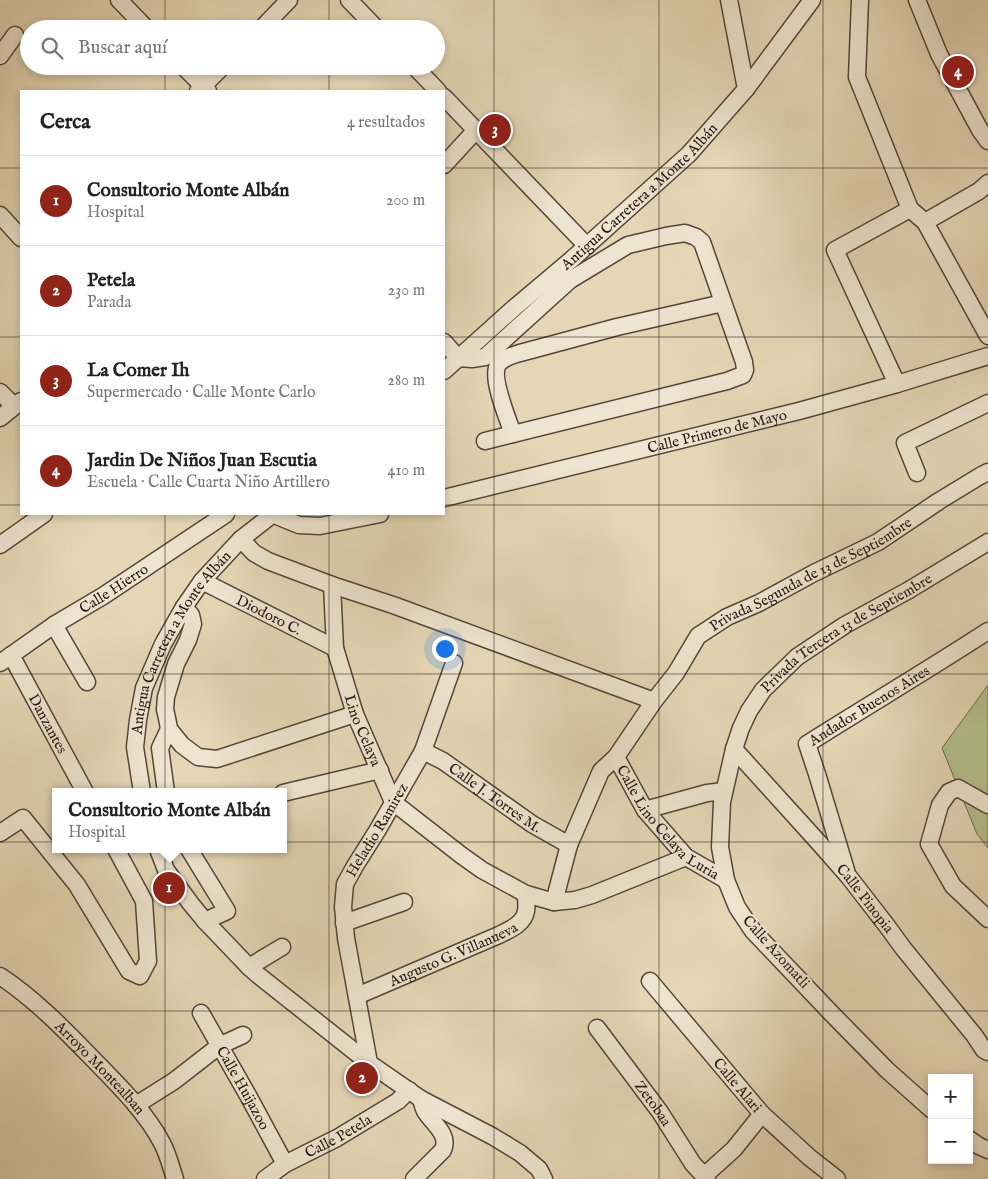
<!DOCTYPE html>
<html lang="es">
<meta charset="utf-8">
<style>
:root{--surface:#fff;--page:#f6f6f6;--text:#222;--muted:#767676;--line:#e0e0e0;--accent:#8f2418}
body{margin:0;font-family:"IM FELL English",serif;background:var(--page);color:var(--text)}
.controls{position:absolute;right:15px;bottom:15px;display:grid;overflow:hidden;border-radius:0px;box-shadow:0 2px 8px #0003}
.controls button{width:45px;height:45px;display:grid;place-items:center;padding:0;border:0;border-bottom:1px solid var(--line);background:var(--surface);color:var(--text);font:25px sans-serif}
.you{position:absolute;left:444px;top:648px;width:18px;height:18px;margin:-12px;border:4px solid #fff;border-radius:50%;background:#1a73e8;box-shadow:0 0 0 8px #1a73e833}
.badge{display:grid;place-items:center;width:32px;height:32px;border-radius:50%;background:var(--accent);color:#fff;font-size:16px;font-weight:700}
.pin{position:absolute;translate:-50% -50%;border:2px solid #fff;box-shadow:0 1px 5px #0006}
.popup{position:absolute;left:52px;top:788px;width:235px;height:65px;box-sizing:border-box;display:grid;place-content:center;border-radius:0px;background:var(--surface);filter:drop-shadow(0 1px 4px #0005);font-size:16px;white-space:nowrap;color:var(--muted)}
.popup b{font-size:19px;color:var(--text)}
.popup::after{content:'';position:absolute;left:50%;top:100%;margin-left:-10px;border:10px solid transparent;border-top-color:var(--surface)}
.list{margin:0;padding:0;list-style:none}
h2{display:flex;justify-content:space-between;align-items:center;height:65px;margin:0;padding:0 20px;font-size:21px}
h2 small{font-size:16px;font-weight:400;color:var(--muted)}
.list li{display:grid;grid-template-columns:32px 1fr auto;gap:15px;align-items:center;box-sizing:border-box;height:90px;padding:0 20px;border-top:1px solid var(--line)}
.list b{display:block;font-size:19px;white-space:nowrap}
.list p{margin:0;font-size:16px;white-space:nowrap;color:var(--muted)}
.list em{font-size:16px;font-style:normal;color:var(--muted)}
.icon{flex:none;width:28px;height:28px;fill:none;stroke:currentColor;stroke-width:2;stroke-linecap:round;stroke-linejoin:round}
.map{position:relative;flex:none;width:988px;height:1179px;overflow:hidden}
.search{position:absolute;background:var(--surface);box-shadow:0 2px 8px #0003;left:20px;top:20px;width:425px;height:55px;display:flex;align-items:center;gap:12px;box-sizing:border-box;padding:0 18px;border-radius:28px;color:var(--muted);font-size:19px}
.panel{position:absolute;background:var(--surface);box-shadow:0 2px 8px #0003;left:20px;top:90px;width:425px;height:425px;border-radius:0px}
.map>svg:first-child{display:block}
</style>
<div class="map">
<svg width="988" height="1179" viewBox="0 0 988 1179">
<rect width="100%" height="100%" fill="#e5d7b6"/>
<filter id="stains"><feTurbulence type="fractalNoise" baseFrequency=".004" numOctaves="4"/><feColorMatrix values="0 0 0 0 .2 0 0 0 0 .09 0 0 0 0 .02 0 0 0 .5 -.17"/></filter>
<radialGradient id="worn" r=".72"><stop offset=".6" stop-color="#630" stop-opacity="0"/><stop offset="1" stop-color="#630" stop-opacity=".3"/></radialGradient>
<path fill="#b5be8e" stroke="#6d6a4e" d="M988,685v163l-11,-14 -35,-86z"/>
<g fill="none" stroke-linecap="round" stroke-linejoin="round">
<defs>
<g id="minor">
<path d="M119,0l28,29"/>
<path d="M349,0l28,29"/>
<path d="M729,0l17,89"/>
<path d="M860,0l-3,77 53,132 15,13 63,114"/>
<path d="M917,0l22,54 41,76 8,11"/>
<path d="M261,29l28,-29"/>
<path d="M0,56l15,-21"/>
<path d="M183,66l25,25"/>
<path d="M414,66l24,25"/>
<path d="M198,91l25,-25"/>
<path d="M444,97l143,149"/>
<path d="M444,165l32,-35"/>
<path d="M0,215l21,23"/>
<path d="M925,222l54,-31 9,-8"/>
<path d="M444,342l14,16 14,1 13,-2 85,-77 58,-35 38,-9 19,-3 11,4 6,5 42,120 1,8 -2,5 -16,6 -242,60"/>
<path id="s1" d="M444,371l70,-63 57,-48 118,-106 57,-65 66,-89"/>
<path d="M897,384l-62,-134 75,-41"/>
<path d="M0,392l14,14"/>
<path d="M0,418l21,-17"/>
<path d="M513,434c-5,-15 -24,-59 -14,-71 6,-6 14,-8 21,-10l97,-26 106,-24"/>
<path d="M917,473l-12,-30 83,-40"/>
<path id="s2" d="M444,498l355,-87 98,-27 91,-28"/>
<path d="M272,514l27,11 21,1 60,-12"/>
<path d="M241,539l13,14 14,8 64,24 61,20 261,96"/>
<path d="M0,545l44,-31"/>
<path id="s3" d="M202,581l133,67"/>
<path id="s4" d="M332,585l3,63 20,66 38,88 68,53 21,15 44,24 28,8 21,-2 17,-5 94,-38"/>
<path d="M184,607l7,8 2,9 -5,16 -12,24 -10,33 -1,12 3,14 1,6 13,16 16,12 19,2 138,-45"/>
<path d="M54,625l33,57"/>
<path id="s5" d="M11,655l74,137"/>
<path id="s6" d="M0,663l54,-38 49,-29 123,-82"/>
<path id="s7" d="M734,749l86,95 29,33 38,49 16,22 71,87 10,15 4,2"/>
<path id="s8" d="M423,751l20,10 89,63 37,21"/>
<path id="s9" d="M616,757l29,53 41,47 40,23"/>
<path id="s10" d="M142,792l-7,-45 3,-27 6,-32 19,-44 21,-37 18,-26 39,-42 32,-25"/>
<path d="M166,792l-6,-44 9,-19"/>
<path d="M283,793l97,-23"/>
<path d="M988,805l-30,-17 -9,4 -9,13 -11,39 24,42 35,33"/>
<path d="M645,810l62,-17 17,-2"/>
<path d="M0,833l23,-15 54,67 52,86 11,5 8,-15 -4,-60 -28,-52"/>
<path d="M158,849l8,21 25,34 14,17 44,46 9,8 111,88 52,36 71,37 28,17 19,16 5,10"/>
<path d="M189,849l38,62 -22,10"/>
<path id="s11" d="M846,870l-29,-96 -10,-30c60,-38 121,-74 181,-113"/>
<path id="s12" d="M554,902l15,-57 32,-74 15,-14 38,-56 22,-28 22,-37 29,-19 32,-14 55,-30 64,-31 61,-41 41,-25 8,-4"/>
<path d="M344,923l60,-21"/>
<path d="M249,967l33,-20"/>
<path id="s13" d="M0,976c33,22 61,50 89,79 26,27 55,54 73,88 6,11 9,24 13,36"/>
<path id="s14" d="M650,981l112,133 47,43 28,22"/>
<path id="s15" d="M357,996l142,-61c10,-5 25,-11 27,-24 1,-5 0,-12 0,-17"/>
<path id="s16" d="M201,1013l49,86 35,65"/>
<path id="s17" d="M597,1028l63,84 33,52 14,15"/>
<path id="s18" d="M369,1063l-23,-125 -3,-31 2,-23 10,-18 22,-35 46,-80 31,-88"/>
<path d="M136,1105l38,-24 45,-35 24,-11"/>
<path id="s19" d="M932,1110l-45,-40 -56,-57 -78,-82 -16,-24 -11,-27 -6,-33 2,-45 12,-53 7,-21 8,-17 14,-21 34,-33 48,-32 64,-35 79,-48"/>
<path d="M969,1139l10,7 9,4"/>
<path d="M704,1176l30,-27 28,-35"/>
<path id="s20" d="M265,1179l20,-15 52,-26 61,-37 11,-11"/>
<path d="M414,1179l29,-29c7,-16 -11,-27 -18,-39 -2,-4 -3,-8 -4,-12"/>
</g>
</defs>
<use href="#minor" stroke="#554639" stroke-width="19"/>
<use href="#minor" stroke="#eee5d0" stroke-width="16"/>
</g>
<path fill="none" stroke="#25160f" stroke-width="1" stroke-opacity="0.55" d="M165,0v29M329,0v29M494,0v1179M659,0v1179M823,0v1179M165,66v25M329,66v25M0,168h21M444,168h544M0,337h21M444,337h544M0,505h21M444,505h544M165,514v665M329,514v665M0,674h988M0,842h988M0,1011h988"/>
<g text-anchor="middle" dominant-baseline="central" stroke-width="4.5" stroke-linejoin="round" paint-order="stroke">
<g font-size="15" fill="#25160f" stroke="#eee5d0">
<text stroke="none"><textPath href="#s1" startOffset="262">Antigua Carretera a Monte Albán</textPath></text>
<text stroke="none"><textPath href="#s2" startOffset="281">Calle Primero de Mayo</textPath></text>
<text stroke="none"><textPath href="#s12" startOffset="435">Privada Segunda de 13 de Septiembre</textPath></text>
<text stroke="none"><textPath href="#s6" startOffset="136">Calle Hierro</textPath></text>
<text stroke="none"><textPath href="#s3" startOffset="75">Diodoro C.</textPath></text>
<text stroke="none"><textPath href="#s19" startOffset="612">Privada Tercera 13 de Septiembre</textPath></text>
<text stroke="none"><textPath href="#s10" startOffset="162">Antigua Carretera a Monte Albán</textPath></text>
<text stroke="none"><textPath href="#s11" startOffset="205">Andador Buenos Aires</textPath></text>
<text stroke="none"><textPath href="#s5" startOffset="78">Danzantes</textPath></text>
<text stroke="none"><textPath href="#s4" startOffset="150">Lino Celaya</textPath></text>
<text stroke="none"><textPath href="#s8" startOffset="86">Calle J. Torres M.</textPath></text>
<text stroke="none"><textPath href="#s9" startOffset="85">Calle Lino Celaya Luria</textPath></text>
<text stroke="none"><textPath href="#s18" startOffset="244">Heladio Ramirez</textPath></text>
<text stroke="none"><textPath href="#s7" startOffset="199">Calle Pinopia</textPath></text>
<text transform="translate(776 952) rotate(48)">Calle Azomatli</text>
<text stroke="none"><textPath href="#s15" startOffset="105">Augusto G. Villanueva</textPath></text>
<text stroke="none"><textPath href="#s13" startOffset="136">Arroyo Montealban</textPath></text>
<text stroke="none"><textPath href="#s14" startOffset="136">Calle Alari</textPath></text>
<text stroke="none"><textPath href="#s16" startOffset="86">Calle Huijazoo</textPath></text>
<text stroke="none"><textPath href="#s17" startOffset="94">Zetobaa</textPath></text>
<text stroke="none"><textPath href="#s20" startOffset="85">Calle Petela</textPath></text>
</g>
</g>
<rect width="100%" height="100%" filter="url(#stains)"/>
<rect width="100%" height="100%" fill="url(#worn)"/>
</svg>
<div class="controls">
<button>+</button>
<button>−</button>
</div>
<div class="you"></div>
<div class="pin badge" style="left:169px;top:888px">1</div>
<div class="popup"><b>Consultorio Monte Albán</b>Hospital</div>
<div class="pin badge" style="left:362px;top:1078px">2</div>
<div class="pin badge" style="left:495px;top:130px">3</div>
<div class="pin badge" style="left:958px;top:72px">4</div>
<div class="search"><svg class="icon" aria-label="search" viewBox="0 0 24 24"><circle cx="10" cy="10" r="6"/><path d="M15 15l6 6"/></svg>Buscar aquí</div>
<section class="panel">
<h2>Cerca<small>4 resultados</small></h2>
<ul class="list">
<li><span class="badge">1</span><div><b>Consultorio Monte Albán</b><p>Hospital</p></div><em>200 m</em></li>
<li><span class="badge">2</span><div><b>Petela</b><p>Parada</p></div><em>230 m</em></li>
<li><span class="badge">3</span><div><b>La Comer Ih</b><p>Supermercado · Calle Monte Carlo</p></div><em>280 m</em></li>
<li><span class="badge">4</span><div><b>Jardin De Niños Juan Escutia</b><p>Escuela · Calle Cuarta Niño Artillero</p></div><em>410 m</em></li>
</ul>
</section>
</div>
